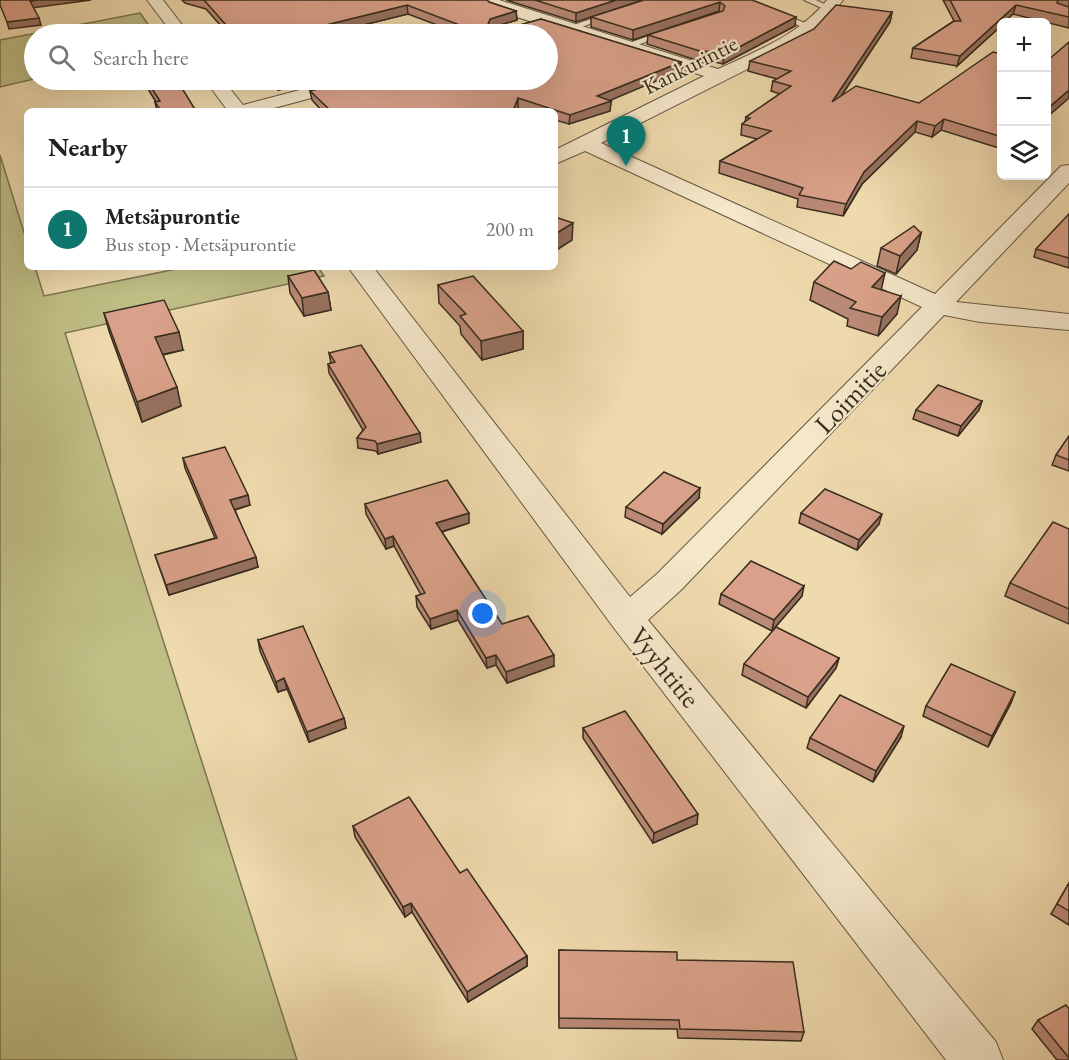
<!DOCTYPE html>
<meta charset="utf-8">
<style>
:root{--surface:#fff;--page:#f2f2f2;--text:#222;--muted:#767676;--line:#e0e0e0;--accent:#0f766e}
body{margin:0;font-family:"EB Garamond",serif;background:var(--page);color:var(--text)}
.controls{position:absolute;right:18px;top:18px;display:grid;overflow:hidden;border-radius:9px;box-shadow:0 6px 24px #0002}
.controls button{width:54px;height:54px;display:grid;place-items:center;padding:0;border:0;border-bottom:2px solid var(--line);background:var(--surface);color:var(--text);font:30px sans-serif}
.you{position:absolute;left:483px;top:614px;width:21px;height:21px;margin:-15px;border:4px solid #fff;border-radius:50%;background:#1a73e8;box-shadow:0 0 0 9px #1a73e833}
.badge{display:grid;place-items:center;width:39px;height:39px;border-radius:50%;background:var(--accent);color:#fff;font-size:20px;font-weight:700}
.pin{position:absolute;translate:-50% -50px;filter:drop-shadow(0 2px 3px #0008)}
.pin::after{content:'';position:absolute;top:32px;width:21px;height:18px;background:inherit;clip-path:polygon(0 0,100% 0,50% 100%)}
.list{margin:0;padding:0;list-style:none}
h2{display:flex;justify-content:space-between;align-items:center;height:78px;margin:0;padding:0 24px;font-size:26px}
h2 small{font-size:20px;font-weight:400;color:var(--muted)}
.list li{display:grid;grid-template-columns:39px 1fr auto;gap:18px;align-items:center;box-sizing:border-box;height:84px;padding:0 24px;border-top:2px solid var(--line)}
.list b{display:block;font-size:22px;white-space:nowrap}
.list p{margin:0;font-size:20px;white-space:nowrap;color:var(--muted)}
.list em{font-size:20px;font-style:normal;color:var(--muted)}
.icon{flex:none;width:33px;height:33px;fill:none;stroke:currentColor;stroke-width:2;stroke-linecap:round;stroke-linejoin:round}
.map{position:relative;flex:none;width:1069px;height:1060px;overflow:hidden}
.search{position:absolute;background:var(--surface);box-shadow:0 6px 24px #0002;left:24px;top:24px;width:534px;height:66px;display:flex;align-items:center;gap:15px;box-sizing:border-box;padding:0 21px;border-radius:33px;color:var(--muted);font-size:22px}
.panel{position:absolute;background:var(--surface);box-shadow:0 6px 24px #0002;left:24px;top:108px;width:534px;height:162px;border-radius:9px}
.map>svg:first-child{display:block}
</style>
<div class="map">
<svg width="1069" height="1060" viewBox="0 0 1069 1060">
<rect width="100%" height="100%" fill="#efdaad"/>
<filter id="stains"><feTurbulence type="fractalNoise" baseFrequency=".00333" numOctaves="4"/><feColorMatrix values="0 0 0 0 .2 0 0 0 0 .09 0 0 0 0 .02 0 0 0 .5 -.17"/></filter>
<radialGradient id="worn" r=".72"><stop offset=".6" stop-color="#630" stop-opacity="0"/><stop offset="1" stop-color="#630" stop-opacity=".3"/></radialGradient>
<g fill="#bfbe85" stroke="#7b7552" stroke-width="1.5">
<path d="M140,13l15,21h-121v45l-34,8v-47z"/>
<path d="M0,155l27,87v25h8l9,29 142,-29h132l6,9 -259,57 232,727h-297z"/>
</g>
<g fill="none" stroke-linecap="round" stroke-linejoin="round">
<defs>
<g id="service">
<path d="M735,0h12l71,28 -8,2z"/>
<path d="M804,0h12l17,8 -7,2z"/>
<path d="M611,12l7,2 -45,16 -8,-2z"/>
<path d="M668,29l8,2 -47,17 -8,-2z"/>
</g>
<g id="minor">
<path d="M147,0h16l26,34h-16z"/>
<path d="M482,0h17l219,69c40,-19 81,-34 109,-69h16l-18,24 -14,13 -210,106 334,151 126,-128 8,-1v18l-113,119 113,12v16l-89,-8 -36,-7 -263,275 -33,30 348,422 7,18h-57l-332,-432 -266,-361h25l257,330 27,-23 265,-267 -337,-156 -30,13v-14l149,-74 -213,-67z"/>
<path d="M205,80h18l20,25 95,-25h28l-3,4 -100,27h-35z"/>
</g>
</defs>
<use href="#service" stroke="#655842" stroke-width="2"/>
<use href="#minor" stroke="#655842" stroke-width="2"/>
<use href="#service" fill="#f5e7ca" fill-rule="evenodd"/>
<use href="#minor" fill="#f5e7ca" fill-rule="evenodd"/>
</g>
<g fill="#bb8a76" stroke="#372c1e" stroke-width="1.5">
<path d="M182,0h305l2,2 27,9 1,9 -24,7h20l28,-8 140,43 -1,9 -71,29 2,1 -1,10 -41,13 -14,-4v-9h-27l-10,-3 -1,3h-195l-10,-11 -2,-9 43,-11h195v-46h-87l-53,-20 -70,17 7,3h-117l-22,-25 -21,-6z"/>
<path d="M506,0h137l-67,22z"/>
<path d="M644,0h108l43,26 -72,38 -17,-4 -4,2 -55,-18 1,-9 72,-23 -1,-1 -86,29 -42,-13v-10z"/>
<path d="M943,0h126v28l-56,-14 -11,8v3l-45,41 -46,-8 2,-10 41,-27z"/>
<path d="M892,12l-2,10 -48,73 77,8 83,-49v95l-61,-19 -9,7 -17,-5 -53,52 -19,32 -46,-9 1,-8 -79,-26 1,-12 37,-22 -16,-4 1,-11 3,-2 1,-5 34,-23 -9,-3 2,-10 4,-2 -29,-8 2,-10z"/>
<path d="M266,80h63l-51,10z"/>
<path d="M147,81l49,30h-39l-2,-9h1l-8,-13z"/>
<path d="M1069,214v54l-35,-11 2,-8z"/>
<path d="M921,233l-4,17 -21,24 -19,-8 4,-18z"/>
<path d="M288,276l40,16 3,18 -27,6 -14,-23z"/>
<path d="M814,282l67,8 16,24 -19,22 -31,-10 1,-7 -38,-19z"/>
<path d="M438,285l85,46v18l-41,11 -21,-26 -1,-8 -21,-23z"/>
<path d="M104,313l79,37 -20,5 18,51 -39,16 -33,-91z"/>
<path d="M329,353l92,89 -43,12 -2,-3 -18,-3 -1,-10 6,-8 -34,-57 -1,-9 3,-1z"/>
<path d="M982,401l-3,9 -21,26 -45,-17 3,-9z"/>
<path d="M1069,436v35l-17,-6 4,-10z"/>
<path d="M183,458l67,47 -15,5 23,57 -89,28 -14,-40 60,-17 -30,-70z"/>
<path d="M699,498l-37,36 -37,-17 1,-10z"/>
<path d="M365,504l104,19 -27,9 60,92 52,42 -47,17 -11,-18 -9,3 -29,-48 -27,9 -14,-22 -1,-11 5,-1 -27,-49 -8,3 -20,-35z"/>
<path d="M801,513l78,11 -22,26 -58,-27z"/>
<path d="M1069,529v95l-64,-28 5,-13z"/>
<path d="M721,594l81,2 -30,35 -53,-27z"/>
<path d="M258,640l86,78 2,10 -37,14 -22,-53 -9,3 -18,-41z"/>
<path d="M839,658l-3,10 -30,40 -64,-33 2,-11z"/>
<path d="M1015,692l-4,11 -23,44 -65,-31 3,-10z"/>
<path d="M583,728l114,96 -44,19 -70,-105z"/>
<path d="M901,737l-28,45 -66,-34 3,-10z"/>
<path d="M353,826l107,47 67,83v10l-59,36 -56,-90 -7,5 -50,-80z"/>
<path d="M1069,883v42l-18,-11z"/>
<path d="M559,950l118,10 127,72 -3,9 -123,-3 -1,-9 -118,-1z"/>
<path d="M1069,1009v51h-12l-25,-31 6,-9z"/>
</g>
<g fill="#987160" stroke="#372c1e" stroke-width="1.5">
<path d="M38,0h53l-59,8 -2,-7z"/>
<path d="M616,0h27l-67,22v-9z"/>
<path d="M720,2l-1,9 -86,29v-10z"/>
<path d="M407,5l1,9 -81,20 -1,-9z"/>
<path d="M1016,5l-3,9 -9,8h-2v3l-45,41 3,-10z"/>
<path d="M516,11l1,9 -27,8 -3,-1 3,-8z"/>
<path d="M892,12l-2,10 -60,91 2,-11z"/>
<path d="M796,17l-1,9 -72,38 1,-9z"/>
<path d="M39,18l2,7 -32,4 -2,-7z"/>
<path d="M707,51l-1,9 -4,2 1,-10z"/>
<path d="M681,62l-1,9 -81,34 12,-4 -1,10 -41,13 1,-9 27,-19z"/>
<path d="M283,80h46l-51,10 -1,-9z"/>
<path d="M1069,90v8l-22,19v-8z"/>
<path d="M518,98v10l-1,3h-4z"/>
<path d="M944,119l-3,11 -9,7 3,-11z"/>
<path d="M917,121l-2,11 -53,52 -19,32 3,-12 18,-32z"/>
<path d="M573,223l-1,17 -17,11v-17z"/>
<path d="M921,233l-4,17 -21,24 4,-18z"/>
<path d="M885,273l-4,18 -9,-4z"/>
<path d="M328,292l3,18 -27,6 -2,-18z"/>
<path d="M901,296l-4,18 -19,22 4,-19z"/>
<path d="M523,331v18l-41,11 -1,-19z"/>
<path d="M179,332l4,18 -23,5 -5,-18z"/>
<path d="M177,387l4,19 -39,16 -5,-20z"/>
<path d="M982,401l-3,9 -21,26 3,-10z"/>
<path d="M420,433l1,9 -43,12 -1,-10z"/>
<path d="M700,488l-1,10 -37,36 1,-10z"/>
<path d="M248,495l2,10 -17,5 -3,-10z"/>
<path d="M469,513v10l-32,10 -1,-10z"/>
<path d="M882,514l-3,10 -22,26 2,-10z"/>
<path d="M393,536l1,10 -8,3 -1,-10z"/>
<path d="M256,557l2,10 -89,28 -3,-10z"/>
<path d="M804,586l-2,10 -30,35 2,-11z"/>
<path d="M457,610l1,10 -27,9 -1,-10z"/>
<path d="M496,655v10l-9,3 -1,-10z"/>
<path d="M554,655v11l-47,17 -1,-11z"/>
<path d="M839,658l-3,10 -30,40 2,-11z"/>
<path d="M284,678l3,11 -9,3 -2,-10z"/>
<path d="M1015,692l-4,11 -23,44 4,-11z"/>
<path d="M344,718l2,10 -37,14 -2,-10z"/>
<path d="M904,726l-3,11 -28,45 3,-11z"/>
<path d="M698,814l-1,10 -44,19 1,-10z"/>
<path d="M411,903l1,9 -7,5 -2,-10z"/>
<path d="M527,956v10l-59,36 -1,-10z"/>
</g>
<g fill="#d9a189" stroke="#372c1e" stroke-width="1.5">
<path d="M0,0h38l-8,1 9,17 -32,4 -7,-17z"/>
<path d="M204,0h283l2,2 27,9 -26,8 -3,8h26l28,-8 140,43 -84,34 14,5 -41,14 -52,-17 -5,13h-182l-21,-20 43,-11h195v-46h-65l-76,-29 -81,20 19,9h-111z"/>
<path d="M535,0h81l-40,13z"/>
<path d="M644,0h108l44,17 -72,38 -17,-4 -4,1 -55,-17 75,-24 2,-5 -5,-4 -87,28 -42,-13z"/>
<path d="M950,0h108l-1,3 12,4v10l-53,-12 -56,51 -47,-8 41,-27h7z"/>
<path d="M836,5l56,7 -60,90 24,-16 63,17 74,-51 9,2v83l-58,-18 -9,7 -18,-5 -53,51 -18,32 -47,-9 4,-7 -83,-27 51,-30 -29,-7 8,-6 -4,-1 45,-31 -18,-5 18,-10 -41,-10 64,-32z"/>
<path d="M1069,42v48l-22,19v-48z"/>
<path d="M155,80h22l19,31h-35l-6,-9 5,-1 -13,-20z"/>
<path d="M1069,214v44l-33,-9z"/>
<path d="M555,217l18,6 -18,11z"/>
<path d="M914,226l7,7 -21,23 -19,-8z"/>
<path d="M834,261l17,8 10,-7 24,11 -13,14 29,9 -19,21 -32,-9 6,-6 -42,-20z"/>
<path d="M314,270l14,22 -26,6 -14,-22z"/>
<path d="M473,276l50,55 -42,10 -21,-25 6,-2 -28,-29z"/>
<path d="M164,300l15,32 -24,5 22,50 -40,15 -33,-89z"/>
<path d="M361,345l59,88 -43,11 -2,-3 -18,-3 9,-11 -38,-63 7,-2 -6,-9z"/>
<path d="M938,385l44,16 -21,25 -45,-16z"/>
<path d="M1069,436v24l-13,-5z"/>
<path d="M225,447l23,48 -18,5 26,57 -90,28 -11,-30 62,-17 -34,-80z"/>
<path d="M664,472l36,16 -37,36 -37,-17z"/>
<path d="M447,480l22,33 -33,10 66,101 26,-8 26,39 -48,17 -10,-17 -10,3 -29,-48 -27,9 -14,-23 9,-3 -32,-57 -8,3 -20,-35z"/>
<path d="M825,489l57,25 -23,26 -58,-27z"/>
<path d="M1053,522l16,7v80l-59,-26z"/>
<path d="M751,561l53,25 -30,34 -53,-26z"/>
<path d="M303,626l41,92 -37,14 -23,-54 -8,4 -18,-42z"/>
<path d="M776,627l63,31 -31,39 -64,-33z"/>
<path d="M951,664l64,28 -23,44 -66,-30z"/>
<path d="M840,695l64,31 -28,45 -66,-33z"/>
<path d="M625,711l73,103 -44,19 -71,-105z"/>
<path d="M409,797l51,76 7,-4 60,87 -60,36 -56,-89 -8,4 -50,-81z"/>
<path d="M1069,883v28l-12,-7z"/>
<path d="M559,950l118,2v8l116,2 11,70 -124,-3 -1,-9 -120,-2z"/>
<path d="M1066,1005l3,4v49l-31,-38z"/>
</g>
<g text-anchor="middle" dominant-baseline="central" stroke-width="4.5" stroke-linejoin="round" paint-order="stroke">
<g font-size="22" fill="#372c1e" stroke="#f5e7ca">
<text transform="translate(690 65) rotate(-27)">Kankurintie</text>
</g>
<g font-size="27" fill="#372c1e" stroke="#f5e7ca">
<text transform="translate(850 397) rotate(-46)">Loimitie</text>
<text transform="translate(665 667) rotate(51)">Vyyhtitie</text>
</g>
</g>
<rect width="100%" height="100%" filter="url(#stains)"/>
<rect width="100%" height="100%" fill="url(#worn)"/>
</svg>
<div class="controls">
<button>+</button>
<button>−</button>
<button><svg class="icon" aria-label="layers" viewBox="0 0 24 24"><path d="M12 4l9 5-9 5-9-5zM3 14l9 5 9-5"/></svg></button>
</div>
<div class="you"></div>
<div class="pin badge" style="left:626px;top:166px">1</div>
<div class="search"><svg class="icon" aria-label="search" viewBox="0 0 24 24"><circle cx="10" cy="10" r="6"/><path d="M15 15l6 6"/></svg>Search here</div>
<section class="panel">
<h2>Nearby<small></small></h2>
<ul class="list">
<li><span class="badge">1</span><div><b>Metsäpurontie</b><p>Bus stop · Metsäpurontie</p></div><em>200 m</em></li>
</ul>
</section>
</div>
